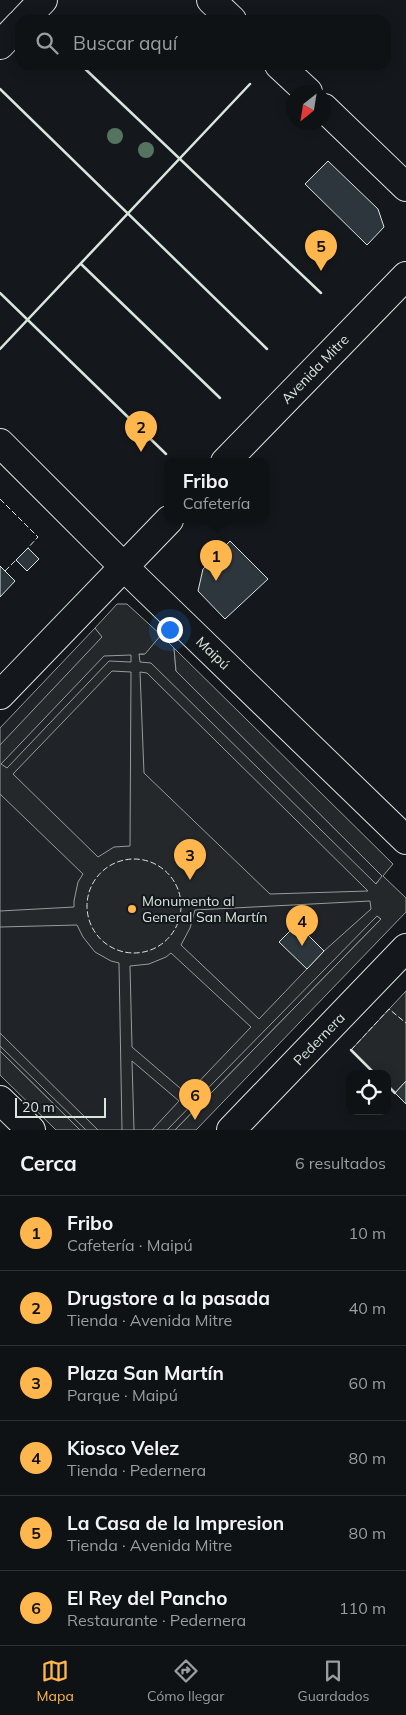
<!DOCTYPE html>
<html lang="es">
<meta charset="utf-8">
<style>
:root{--surface:#0f1215;--page:#181b1e;--text:#f1f3f6;--muted:#9b9ea0;--line:#2f3234;--accent:#ffb74d}
body{margin:0;font-family:Mulish,sans-serif;background:var(--page);color:var(--text)}
.controls{position:absolute;right:15px;bottom:15px;display:grid;overflow:hidden;border-radius:10px;box-shadow:0 2px 12px #0003}
.controls button{width:45px;height:45px;display:grid;place-items:center;padding:0;border:0;border-bottom:1px solid var(--line);background:var(--surface);color:var(--text);font:25px sans-serif}
.compass{position:absolute;left:286px;top:85px;width:45px;height:45px;border-radius:50%;background:var(--surface);box-shadow:0 2px 12px #0003;rotate:210deg}
.scale{position:absolute;left:15px;bottom:12px;width:91px;box-sizing:border-box;padding-left:5px;border:2px solid #d8e6dc;border-top:0;font-size:14px;line-height:18px;white-space:nowrap;color:#d8e6dc;-webkit-text-stroke:4px #14181c;paint-order:stroke}
.you{position:absolute;left:169px;top:629px;width:18px;height:18px;margin:-12px;border:4px solid #fff;border-radius:50%;background:#1a73e8;box-shadow:0 0 0 8px #1a73e833}
.badge{display:grid;place-items:center;width:32px;height:32px;border-radius:50%;background:var(--accent);color:#111;font-size:16px;font-weight:700}
.pin{position:absolute;translate:-50% -41px;filter:drop-shadow(0 1px 2px #0008)}
.pin::after{content:'';position:absolute;top:26px;width:18px;height:15px;background:inherit;clip-path:polygon(0 0,100% 0,50% 100%)}
.popup{position:absolute;left:164px;top:458px;width:105px;height:65px;box-sizing:border-box;display:grid;place-content:center;border-radius:10px;background:var(--surface);filter:drop-shadow(0 1px 4px #0005);font-size:16px;white-space:nowrap;color:var(--muted)}
.popup b{font-size:19px;color:var(--text)}
.popup::after{content:'';position:absolute;left:50%;top:100%;margin-left:-10px;border:10px solid transparent;border-top-color:var(--surface)}
.list{margin:0;padding:0;list-style:none}
h2{display:flex;justify-content:space-between;align-items:center;height:65px;margin:0;padding:0 20px;font-size:21px}
h2 small{font-size:16px;font-weight:400;color:var(--muted)}
.list li{display:grid;grid-template-columns:32px 1fr auto;gap:15px;align-items:center;box-sizing:border-box;height:75px;padding:0 20px;border-top:1px solid var(--line)}
.list b{display:block;font-size:19px;white-space:nowrap}
.list p{margin:0;font-size:16px;white-space:nowrap;color:var(--muted)}
.list em{font-size:16px;font-style:normal;color:var(--muted)}
.icon{flex:none;width:28px;height:28px;fill:none;stroke:currentColor;stroke-width:2;stroke-linecap:round;stroke-linejoin:round}
.map{position:relative;flex:none;width:406px;height:1130px;overflow:hidden}
.search{position:absolute;background:var(--surface);box-shadow:0 2px 12px #0003;left:15px;right:15px;top:15px;height:55px;display:flex;align-items:center;gap:12px;box-sizing:border-box;padding:0 18px;border-radius:15px;color:var(--muted);font-size:19px}
.sheet{height:515px;background:var(--surface)}
nav{display:flex;justify-content:space-around;align-items:center;box-sizing:border-box;height:70px;border-top:1px solid var(--line);background:var(--surface);font-size:14px;color:var(--muted)}
nav a{display:grid;justify-items:center;gap:2px}
nav .on{color:var(--accent)}
.map>svg:first-child{display:block}
</style>
<div class="map">
<svg width="406" height="1130" viewBox="0 0 406 1130">
<rect width="100%" height="100%" fill="#14181c"/>
<path fill="#202428" stroke="#939e99" d="M95,628l8,9 2,18 39,-1 17,-19 13,13 2,23 207,205 -14,15 8,25 4,3 -206,211h-95l-80,-79v-323z"/>
<g fill="#24282b" stroke="#939e99" fill-rule="evenodd">
<path d="M117,604h10l34,31 -16,19h-6l1,8 11,1 225,221 6,-8 -206,-205 -2,-23 219,216 -10,12 23,22v14l-210,218h-21l206,-211 -4,-3 -210,214h-15l27,-29 -47,-40 2,69h-12l-3,-167 -8,-2 -16,-9 -12,-15 -6,-12 -77,2v-16l74,-4v-6l4,-19 5,-8 -83,-80v-49l102,-108 -7,-9zM131,655v7l-22,-1 -102,107 -6,-4 103,-108zM112,671l19,1 -1,174 -16,1 -16,10 -85,-83zM140,672l7,1 221,218 -98,3 -126,-121zM370,901l1,8 -47,42 -65,68 -78,-74 9,-17 5,-18zM171,953l80,74 -64,67 -55,-47 -2,-81 19,-2 17,-7z"/>
<path d="M406,991v90l-11,12 -8,-8v-11h-12l-24,-24z"/>
<path d="M0,1033l98,97h-12l-86,-84z"/>
<path d="M0,1051l80,79h-24l-56,-55z"/>
</g>
<g fill="#2c363c" stroke="#d8e6dc">
<path d="M328,161l50,48 6,18 -17,18 -62,-61z"/>
<path d="M230,541l38,38 -43,40 -27,-28 5,-22z"/>
<path d="M28,548l11,11 -12,12 -11,-11z"/>
<path d="M0,566l15,15 -15,16z"/>
<path d="M297,924l27,27 -17,18 -28,-27z"/>
<path d="M406,1081v23l-11,-11z"/>
</g>
<g fill="none" stroke-linecap="round" stroke-linejoin="round">
<defs>
<g id="street">
<path d="M211,0l21,20"/>
<path d="M24,20l19,-20"/>
<path d="M0,45l20,-21"/>
<path d="M279,65l29,27"/>
<path d="M324,108l82,79"/>
<path d="M0,1100l31,30"/>
</g>
<g id="secondary">
<path d="M0,443l124,124 282,273"/>
<path d="M225,462l181,-186"/>
<path d="M0,695l169,-175"/>
<path d="M231,1130l175,-182"/>
</g>
</defs>
<use href="#street" stroke="#d8e6dc" stroke-width="30"/>
<use href="#secondary" stroke="#d8e6dc" stroke-width="30"/>
<use href="#street" stroke="#14181c" stroke-width="28"/>
<use href="#secondary" stroke="#14181c" stroke-width="28"/>
<g stroke="#d8e6dc" stroke-width="1" stroke-dasharray="6 2.5" stroke-linecap="butt">
<path d="M0,499l38,38 -12,13"/>
<path d="M5,571l12,-12"/>
<circle cx="134" cy="906" r="47"/>
<path d="M351,1050l38,-41 17,14"/>
</g>
<g stroke="#d8e6dc" stroke-width="2.5">
<path d="M81,65l240,228"/>
<path d="M0,89l267,260"/>
<path d="M81,264l139,134"/>
<path d="M0,293l166,161"/>
<path d="M0,349l250,-265"/>
<path d="M351,1050l24,24"/>
<path d="M387,1085l8,8"/>
</g>
</g>
<g fill="#55745f">
<circle cx="115" cy="136" r="8"/>
<circle cx="146" cy="150" r="8"/>
</g>
<circle fill="#ffb74d" stroke="#14181c" stroke-width="2" cx="132" cy="909" r="5"/>
<g text-anchor="middle" dominant-baseline="central" stroke-width="4" stroke-linejoin="round" paint-order="stroke">
<g font-size="14" fill="#d8e6dc" stroke="#14181c">
<text transform="translate(315 369) rotate(-46)">Avenida Mitre</text>
<text transform="translate(213 653) rotate(44)">Maipú</text>
<text transform="translate(319 1039) rotate(-46)">Pedernera</text>
</g>
<g font-size="14" fill="#d8e6dc" stroke="#14181c" text-anchor="start">
<text x="142" y="901">Monumento al<tspan x="142" dy="16">General San Martín</tspan></text>
</g>
</g>
</svg>
<div class="controls">
<button><svg class="icon" aria-label="locate" viewBox="0 0 24 24"><circle cx="12" cy="12" r="6"/><path d="M12 2v4M12 18v4M2 12h4M18 12h4"/></svg></button>
</div>
<svg class="compass" viewBox="-18 -18 36 36"><path d="M0-13l5 13h-10z" fill="#e53935"/><path d="M0 13l5-13h-10z" fill="#9b9ea0"/></svg>
<div class="scale">20 m</div>
<div class="you"></div>
<div class="pin badge" style="left:216px;top:581px">1</div>
<div class="popup"><b>Fribo</b>Cafetería</div>
<div class="pin badge" style="left:141px;top:452px">2</div>
<div class="pin badge" style="left:190px;top:880px">3</div>
<div class="pin badge" style="left:302px;top:946px">4</div>
<div class="pin badge" style="left:321px;top:271px">5</div>
<div class="pin badge" style="left:195px;top:1120px">6</div>
<div class="search"><svg class="icon" aria-label="search" viewBox="0 0 24 24"><circle cx="10" cy="10" r="6"/><path d="M15 15l6 6"/></svg>Buscar aquí</div>
</div>
<section class="sheet">
<h2>Cerca<small>6 resultados</small></h2>
<ul class="list">
<li><span class="badge">1</span><div><b>Fribo</b><p>Cafetería · Maipú</p></div><em>10 m</em></li>
<li><span class="badge">2</span><div><b>Drugstore a la pasada</b><p>Tienda · Avenida Mitre</p></div><em>40 m</em></li>
<li><span class="badge">3</span><div><b>Plaza San Martín</b><p>Parque · Maipú</p></div><em>60 m</em></li>
<li><span class="badge">4</span><div><b>Kiosco Velez</b><p>Tienda · Pedernera</p></div><em>80 m</em></li>
<li><span class="badge">5</span><div><b>La Casa de la Impresion</b><p>Tienda · Avenida Mitre</p></div><em>80 m</em></li>
<li><span class="badge">6</span><div><b>El Rey del Pancho</b><p>Restaurante · Pedernera</p></div><em>110 m</em></li>
</ul>
</section>
<nav>
<a class="on"><svg class="icon" aria-label="map" viewBox="0 0 24 24"><path d="M3 6l6-2 6 2 6-2v14l-6 2-6-2-6 2zM9 4v14M15 6v14"/></svg>Mapa</a>
<a><svg class="icon" aria-label="directions" viewBox="0 0 24 24"><path d="M12 3l9 9-9 9-9-9zM9 14v-3h6M13 9l2 2-2 2"/></svg>Cómo llegar</a>
<a><svg class="icon" aria-label="saved" viewBox="0 0 24 24"><path d="M7 4h10v16l-5-4-5 4z"/></svg>Guardados</a>
</nav>
